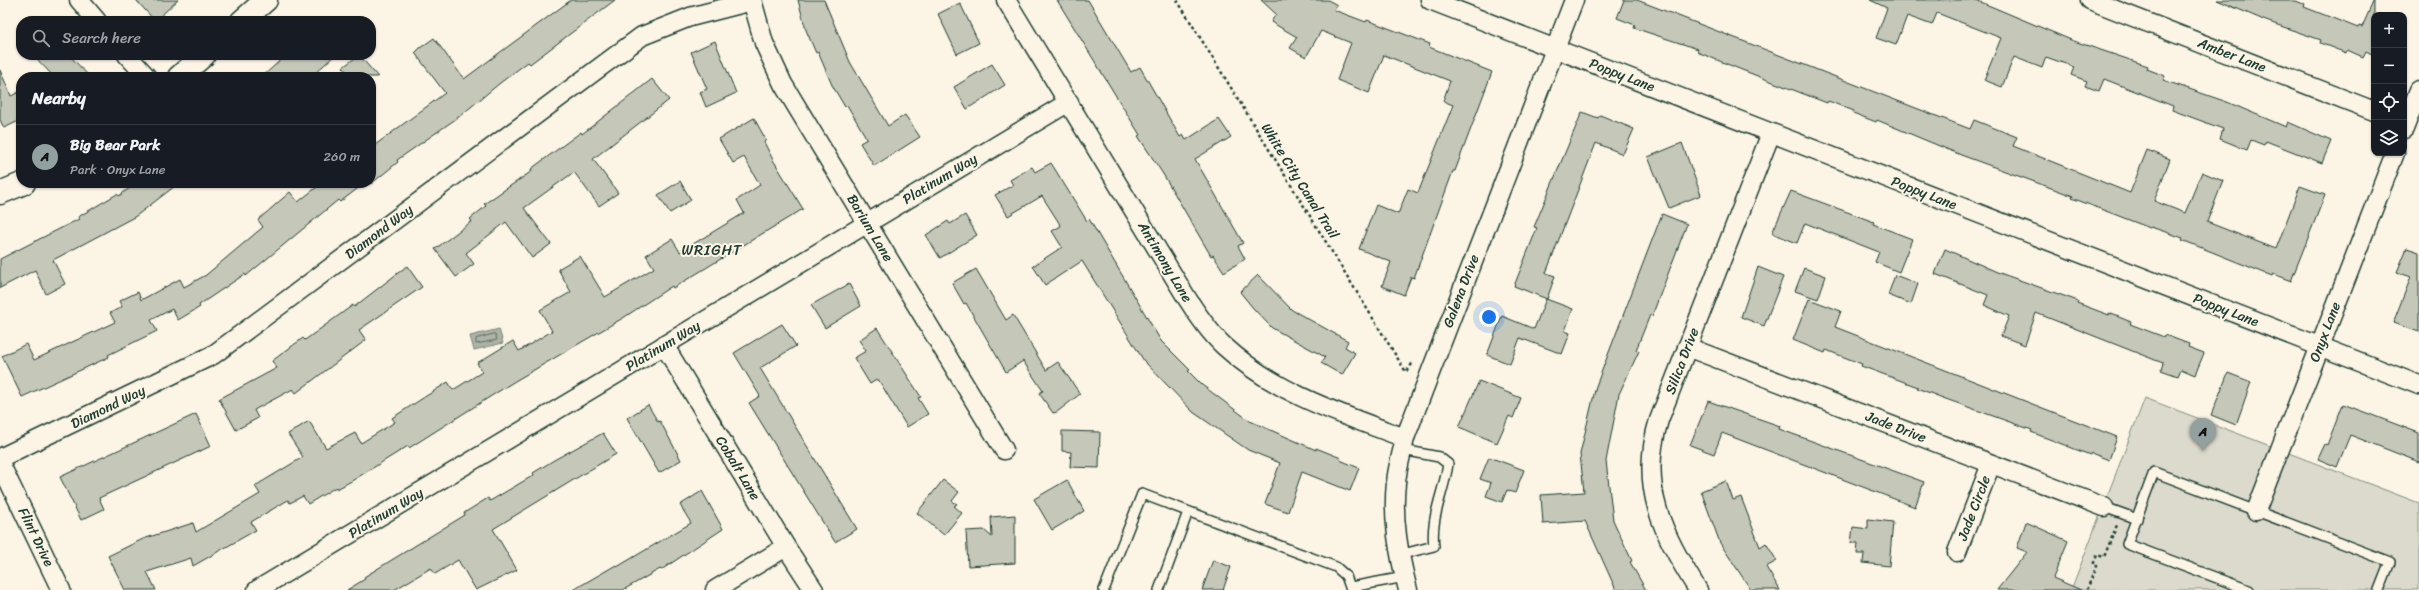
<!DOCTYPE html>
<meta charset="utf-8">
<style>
:root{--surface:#171b24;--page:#20242c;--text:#f1f3f6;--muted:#9ea1a6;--line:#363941;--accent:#92a19f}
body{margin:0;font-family:Sriracha,sans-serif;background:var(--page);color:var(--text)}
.controls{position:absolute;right:12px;top:12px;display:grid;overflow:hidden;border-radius:8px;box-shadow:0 1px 3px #0004}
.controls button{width:36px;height:36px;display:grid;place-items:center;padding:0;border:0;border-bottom:1px solid var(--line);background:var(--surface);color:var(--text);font:20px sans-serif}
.you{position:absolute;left:1489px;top:317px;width:14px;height:14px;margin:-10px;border:3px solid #fff;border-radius:50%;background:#1a73e8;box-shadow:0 0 0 6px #1a73e833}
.badge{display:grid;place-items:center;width:26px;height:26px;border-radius:50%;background:var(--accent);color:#111;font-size:13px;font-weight:700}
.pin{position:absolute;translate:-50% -33px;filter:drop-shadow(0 1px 2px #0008)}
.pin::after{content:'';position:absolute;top:21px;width:14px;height:12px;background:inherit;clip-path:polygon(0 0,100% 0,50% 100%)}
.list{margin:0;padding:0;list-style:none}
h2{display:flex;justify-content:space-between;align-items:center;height:52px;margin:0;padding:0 16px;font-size:17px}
h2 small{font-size:13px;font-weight:400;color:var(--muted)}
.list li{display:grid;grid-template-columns:26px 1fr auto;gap:12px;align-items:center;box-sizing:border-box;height:64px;padding:0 16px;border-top:1px solid var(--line)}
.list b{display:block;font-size:15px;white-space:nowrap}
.list p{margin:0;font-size:13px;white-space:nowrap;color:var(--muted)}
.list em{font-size:13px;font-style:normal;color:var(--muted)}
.icon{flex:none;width:22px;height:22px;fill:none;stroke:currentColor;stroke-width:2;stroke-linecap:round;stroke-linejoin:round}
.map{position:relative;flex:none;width:2419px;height:590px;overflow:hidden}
.search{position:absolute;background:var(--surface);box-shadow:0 1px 3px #0004;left:16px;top:16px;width:360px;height:44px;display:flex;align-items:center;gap:10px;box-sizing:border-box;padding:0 14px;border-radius:16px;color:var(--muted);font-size:15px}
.panel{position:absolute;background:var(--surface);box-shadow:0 1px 3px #0004;left:16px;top:72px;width:360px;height:116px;border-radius:16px}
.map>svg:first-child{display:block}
</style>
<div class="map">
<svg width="2419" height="590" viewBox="0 0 2419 590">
<rect width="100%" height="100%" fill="#fcf5e5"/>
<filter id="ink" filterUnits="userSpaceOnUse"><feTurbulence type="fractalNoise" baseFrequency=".025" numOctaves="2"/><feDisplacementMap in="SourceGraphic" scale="8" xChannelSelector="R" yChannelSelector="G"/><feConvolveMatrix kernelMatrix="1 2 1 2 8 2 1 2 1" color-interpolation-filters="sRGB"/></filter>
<g filter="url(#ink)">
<path fill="#dcdacc" stroke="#7e8c80" d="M2145,398l274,105v87h-348z"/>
<path fill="#aeb3a7" stroke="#758479" d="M499,329l4,14 -29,7 -4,-14z"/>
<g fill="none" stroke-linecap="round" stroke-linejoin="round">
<path stroke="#586c62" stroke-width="1" d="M495,334l2,6 -21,4v-5z"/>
</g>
<g fill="#c5c7b9" stroke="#1f3d34">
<path d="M136,0h42l-23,21z"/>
<path d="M571,0h44l-85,64 -2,-2 -28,21 -40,33 -63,44 1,2 -27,22v-36l74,-55 -30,-40 5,-5 14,-10 30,41z"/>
<path d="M798,0h26l26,62 38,64 17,-11 15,22 -46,29 -14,-23 7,-4 -20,-34 -2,2 -13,-22 -14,-33 -2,1 -10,-23z"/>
<path d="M1057,0h31l43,72 9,-5 40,70 3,-2 3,5 33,-21 12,18 -36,22 48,84 -5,3 7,13 -21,13 -11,-17 -2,1 -48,-82 -25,-38 2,-1z"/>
<path d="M1261,0h67l9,5 -3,5 32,12 1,-2 63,24 -1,3 63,25 -37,99h-2l-39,107 -3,-1 -7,18 -22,-9 9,-24 -32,-13 17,-44 22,9 10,-25 10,4 35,-88 -10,-4 7,-20 -66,-26 -15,38 -32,-13 14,-37 -30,-12 -15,26 -16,-9 7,-11 -26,-15 5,-8z"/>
<path d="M1624,0h13l333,129 4,-9 43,17 -4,9 117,47 17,-43 23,9 -16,42 31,12 17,-41 21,9 -16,41 69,27 24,-63 25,9 -34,86 -18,-7 -1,2 -90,-36 1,-2 -32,-11 -1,1 -78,-30 1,-2 -112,-41 -84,-35 -1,2 -23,-9 1,-2 -26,-10 -1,2 -85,-33 -45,-18 1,-3 -64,-21 1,-3 -18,-7z"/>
<path d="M1870,0h106l95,40 77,26 -1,3 18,7 -2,4 64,22 59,25 2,-5 43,19 -9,22 -56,-22 -2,4 -13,-5 -4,10 -27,-11 3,-10 -51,-19 1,-4 -69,-27 -5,12 -14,-5 2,-5 -16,-6 3,-8 -28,-10 -4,11 -28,-11 -12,30 -18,-7 17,-42 -64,-25 -5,12 -25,-9 -11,29 -20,-7 11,-30z"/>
<path d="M2217,0h78l10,4 -1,3 54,21 1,-2 3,1 12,-27v55l-8,-4 -3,6 -16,-7 -1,3 -26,-10 1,-3 -55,-19z"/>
<path d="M960,3l19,40 -22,11 -19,-40z"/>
<path d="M715,41l21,52 -30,14 -6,-15 7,-3 -16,-37z"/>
<path d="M33,55h36l21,22h-36z"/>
<path d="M286,55h49l-24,22h-49z"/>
<path d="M359,55l19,22h-27l-8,-10z"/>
<path d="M992,64l13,21 -38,24 -13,-22z"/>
<path d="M0,70l11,26 10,-5v29l-17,8 -4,-8z"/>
<path d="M652,79l17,21 -76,59 25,34 -19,13 -25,-34 -50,36 27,36 -19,14 -26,-36 -40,31 8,11 -18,13 -21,-28 37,-28 -2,-2 16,-13 -2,-2 48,-33 -1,-2 50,-37 1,2z"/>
<path d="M1582,112l16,6 2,-3 34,14 -11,25 -27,-11 -50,130 9,3 -8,23 -33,-13 23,-58 -3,-1z"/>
<path d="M754,118l12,22 -2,2 8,16 31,51 -130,79 -1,-2 -49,32 -108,63 -106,67 -1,-2 -53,33 -18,10 -1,-2 -28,17 -5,-8 -13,7 -2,-3 -37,22 5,8 -63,36 -2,-8 -44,14 9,18h-31l-17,-34 35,-17 50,-16 3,9 64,-38 -5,-8 48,-29 -15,-23 21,-13 17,27 29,-15 6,10 34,-21 -3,-4 56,-36 5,8 29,-18 -5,-9 36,-22 6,10 33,-20 -12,-21 31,-18 -13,-23 22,-13 25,41 49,-29 -8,-13 26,-16 8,13 64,-39 -7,-13 23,-15 -16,-28 -11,6 -14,-24z"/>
<path d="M1682,143l19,52 -32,13 -21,-51z"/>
<path d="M1051,163l36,58 2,-2 72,122 29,29 -2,1 14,14 48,36 66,29v-2l25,10 -1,2 19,8 -9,23 -48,-19 -14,40 -23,-8 15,-41 -32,-13 -55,-38 -49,-51 -62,-100 -37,24 -12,-19 29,-19 -10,-16 9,-5 -19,-30 -34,20 -13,-21 18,-10 -3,-5 22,-13 3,5z"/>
<path d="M680,181l11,19 -21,13 -12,-18z"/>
<path d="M136,183h43l-43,33 -83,44 12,24 -19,10 -11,-24 -35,18v-29l79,-40 -1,-2 39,-23 2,2z"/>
<path d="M322,183h43l-25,19 -2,-2 -92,76 -1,-2 -46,31 1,2 -22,13 -6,-11 -21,11 6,11 -49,24 1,2 -87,40 -20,-41 24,-12 8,16 81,-38 -5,-9 12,-6 -3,-6 19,-9 3,8 39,-21 4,8 22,-12 57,-48 -5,-7 32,-28 8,10z"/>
<path d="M1791,191l83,31 -1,2 39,15 -13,33 -24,-10 4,-10 -74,-29 -8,20 -25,-10z"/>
<path d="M1662,214l25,10 -35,92 -2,-1 -14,35 3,1 -20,43 -13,67 7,59 19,41 -2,1 16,28h-30l-31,-69 -42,3 -2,-29 43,-3 -4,-38 16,-68z"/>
<path d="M965,215l12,20 -37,23 -14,-23 22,-14 2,3z"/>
<path d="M2407,248l12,4v80l-26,-9 18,-46 -14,-5z"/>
<path d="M1945,249l52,23 81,29 -1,2 32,12v-2l22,9 -1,2 34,13 1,-2 24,9 -1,3 16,6 -9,22 -14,-6 -3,7 -17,-6 2,-7 -8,-3 -119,-47 -11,32 -24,-9 8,-20 -25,-11 4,-10 -53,-21z"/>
<path d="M407,266l15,21 -63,43 7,10 -70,53 -3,-4 -39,21 4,8 -22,12 -17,-31 58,-31 -5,-7 31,-23 2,2 48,-35 1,2z"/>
<path d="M1758,267l25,10 -19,49 -23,-9z"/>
<path d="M1804,268l22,8 -8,23 -23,-8z"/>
<path d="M976,269l30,51 7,-5 33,55 12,-8 22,32 -23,18 -4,1 -14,-20 4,-2 -20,-30 -17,11 -40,-69 -2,1 -12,-21z"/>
<path d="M1258,275l34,35 56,31 -3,6 10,6 -13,22 -21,-12 4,-6 -53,-29 -19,-20 -13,-16z"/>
<path d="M1895,275l23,9 -7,20 -23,-9z"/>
<path d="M849,284l12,22 -36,22 -14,-23z"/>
<path d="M1546,299l27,10 -8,22 5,2 -8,21 -42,-16 -10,26 -23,-9 15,-39 32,13z"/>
<path d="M1809,299l32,12 -6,16 282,110 -8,23 -18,-7 -1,2 -59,-23 1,-2 -89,-32 -26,-10 1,-1 -57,-21 1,-2 -36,-14 -1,3 -32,-13z"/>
<path d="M782,324l14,22 -36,22 97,161 -22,13 -86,-139 11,-7 -26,-43z"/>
<path d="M877,328l44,69 -3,1 10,16 -21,13 -29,-48 -8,5 -16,-26 12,-7 -7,-11z"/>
<path d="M2228,373l23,9 -15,43 -25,-10z"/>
<path d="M1479,381l42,17 -8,20 -4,-2 -12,27 -38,-16z"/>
<path d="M1708,401l72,25 -1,3 145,53 -9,25 -193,-74 -8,21 -24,-9z"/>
<path d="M2343,404l76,29v29l-69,-27 -13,32 -19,-8 7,-15 2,1z"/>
<path d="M648,405l10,17 2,-1 21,39 -22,13 -32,-55z"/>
<path d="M196,414l15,32 -112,52 5,11 -23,11 -21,-43z"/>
<path d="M1062,431l38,1 -1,36 -29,-1 1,-15 -9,-1z"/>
<path d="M603,433l13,21 -123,75 24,41 -41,20 -18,-30 -23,14 -4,-6 -37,22h-47l18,-11 -1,-2 101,-62 -1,-2 24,-15 2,3 44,-26 -1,-2 21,-13z"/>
<path d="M1489,457l35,13 -9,23 -8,-3 -5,12 -16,-6 5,-13 -11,-4z"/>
<path d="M943,480l16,12 -7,9 5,3 -3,2 8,7 -18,22 -27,-22z"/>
<path d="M1067,480l17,31 -32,19 -18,-31z"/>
<path d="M1726,481l7,19 8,-3 19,50 6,-4 11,18 -11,6 14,23h-29l-31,-47 -19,-52z"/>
<path d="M702,491l21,38 -62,41 -1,-1 -37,21h-50l43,-25 1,2 74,-44 -11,-18z"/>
<path d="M1015,515v48l-47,3 -2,-35 18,-1 8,7 -1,-20z"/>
<path d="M1868,519l25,3 -4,44 -26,-3 1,-9h-7l1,-11h-7l2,-16 15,2z"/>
<path d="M2026,522l42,19 -15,37 28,12h-84l30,-38 -10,-4z"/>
<path d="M1213,560l18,7 -8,23h-21z"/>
</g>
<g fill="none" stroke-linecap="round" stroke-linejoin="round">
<defs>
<g id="lane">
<path d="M2104,507l33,12"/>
<path d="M1399,555l35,-9c-4,-28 10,-54 14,-82l-9,-7 -36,-7"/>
<path d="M1351,587l54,-10"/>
<path d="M1104,590l38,-96 194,73 10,9 5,14"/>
<path d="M1159,590l29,-78"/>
<path d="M2249,590l-122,-46 27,-72 236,90 -11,28"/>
</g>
<g id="street">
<path d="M79,0l18,21"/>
<path d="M752,0l12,43 19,41 221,366"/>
<path d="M1006,0l176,290c12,20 25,40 42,56 51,47 117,68 181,92"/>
<path d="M1430,0l989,385"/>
<path d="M2090,0l284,111"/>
<path d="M127,55l20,22"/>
<path d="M2404,129l15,-39"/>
<path d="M664,345l122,202 28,43"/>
<path d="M1687,347l417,160"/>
<path d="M0,458l213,-103 429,-319 48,-19 62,-16"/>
<path d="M0,463l61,127"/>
<path d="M2256,511l139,-358"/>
<path d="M1957,552l34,-88"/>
<path d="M257,590l812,-488"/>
<path d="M715,590l71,-43"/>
<path d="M1408,590c-9,-35 -16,-71 -12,-107 1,-15 6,-30 9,-45l169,-438"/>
<path d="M1698,590c-35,-56 -60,-103 -39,-170l112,-287"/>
</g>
<g id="secondary">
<path d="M242,21l24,-21"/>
<path d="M179,77l25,-22"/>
<path d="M0,193l24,-10"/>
</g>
</defs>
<use href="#lane" stroke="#1f3d34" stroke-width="12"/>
<use href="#street" stroke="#1f3d34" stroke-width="21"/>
<use href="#secondary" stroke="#1f3d34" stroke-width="25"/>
<g stroke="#1f3d34" stroke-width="2.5" stroke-dasharray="3 3" stroke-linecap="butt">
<path d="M1177,0l229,372 6,-8h2"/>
<path d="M2087,590l9,-24 -3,-1 4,-10 7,2 13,-32"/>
</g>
<use href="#lane" stroke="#fcf5e5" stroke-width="9"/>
<use href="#street" stroke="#fcf5e5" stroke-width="18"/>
<use href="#secondary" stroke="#fcf5e5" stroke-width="22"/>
</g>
</g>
<g text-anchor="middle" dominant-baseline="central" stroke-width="4" stroke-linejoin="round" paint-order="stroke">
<g font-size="14" fill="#1f3d34" stroke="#fcf5e5">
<text transform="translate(2232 55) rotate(21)">Amber Lane</text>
<text transform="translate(1622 75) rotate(21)">Poppy Lane</text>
<text transform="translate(940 179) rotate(-31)">Platinum Way</text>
<text transform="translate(1300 181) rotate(58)">White City Canal Trail</text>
<text transform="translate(1924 193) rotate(21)">Poppy Lane</text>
<text transform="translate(870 228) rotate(59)">Barium Lane</text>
<text transform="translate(379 232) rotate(-37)">Diamond Way</text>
<text transform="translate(1165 262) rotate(59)">Antimony Lane</text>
<text transform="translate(1461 291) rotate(-69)">Galena Drive</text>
<text transform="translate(2226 310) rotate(21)">Poppy Lane</text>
<text transform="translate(2325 332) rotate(-69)">Onyx Lane</text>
<text transform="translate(663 346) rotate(-31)">Platinum Way</text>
<text transform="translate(1682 361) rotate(-69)">Silica Drive</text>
<text transform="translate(108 407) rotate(-26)">Diamond Way</text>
<text transform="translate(1896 427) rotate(21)">Jade Drive</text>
<text transform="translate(738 468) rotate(59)">Cobalt Lane</text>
<text transform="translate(1974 508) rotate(-69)">Jade Circle</text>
<text transform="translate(386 513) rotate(-31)">Platinum Way</text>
<text transform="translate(36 537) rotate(64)">Flint Drive</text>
</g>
<g font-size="15" letter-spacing="1" fill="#1f3d34" stroke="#fcf5e5">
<text x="712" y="250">WRIGHT</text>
</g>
</g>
</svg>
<div class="controls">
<button>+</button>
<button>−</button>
<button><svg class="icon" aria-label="locate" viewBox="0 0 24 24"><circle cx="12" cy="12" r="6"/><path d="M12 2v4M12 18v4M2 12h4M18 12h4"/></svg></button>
<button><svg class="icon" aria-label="layers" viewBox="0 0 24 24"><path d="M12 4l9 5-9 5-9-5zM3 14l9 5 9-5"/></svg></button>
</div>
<div class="you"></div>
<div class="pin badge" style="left:2203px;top:451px">A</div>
<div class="search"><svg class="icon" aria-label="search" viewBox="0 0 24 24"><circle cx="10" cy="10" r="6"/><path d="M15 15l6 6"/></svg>Search here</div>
<section class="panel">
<h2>Nearby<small></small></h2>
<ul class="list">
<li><span class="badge">A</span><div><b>Big Bear Park</b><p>Park · Onyx Lane</p></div><em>260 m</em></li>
</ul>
</section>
</div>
